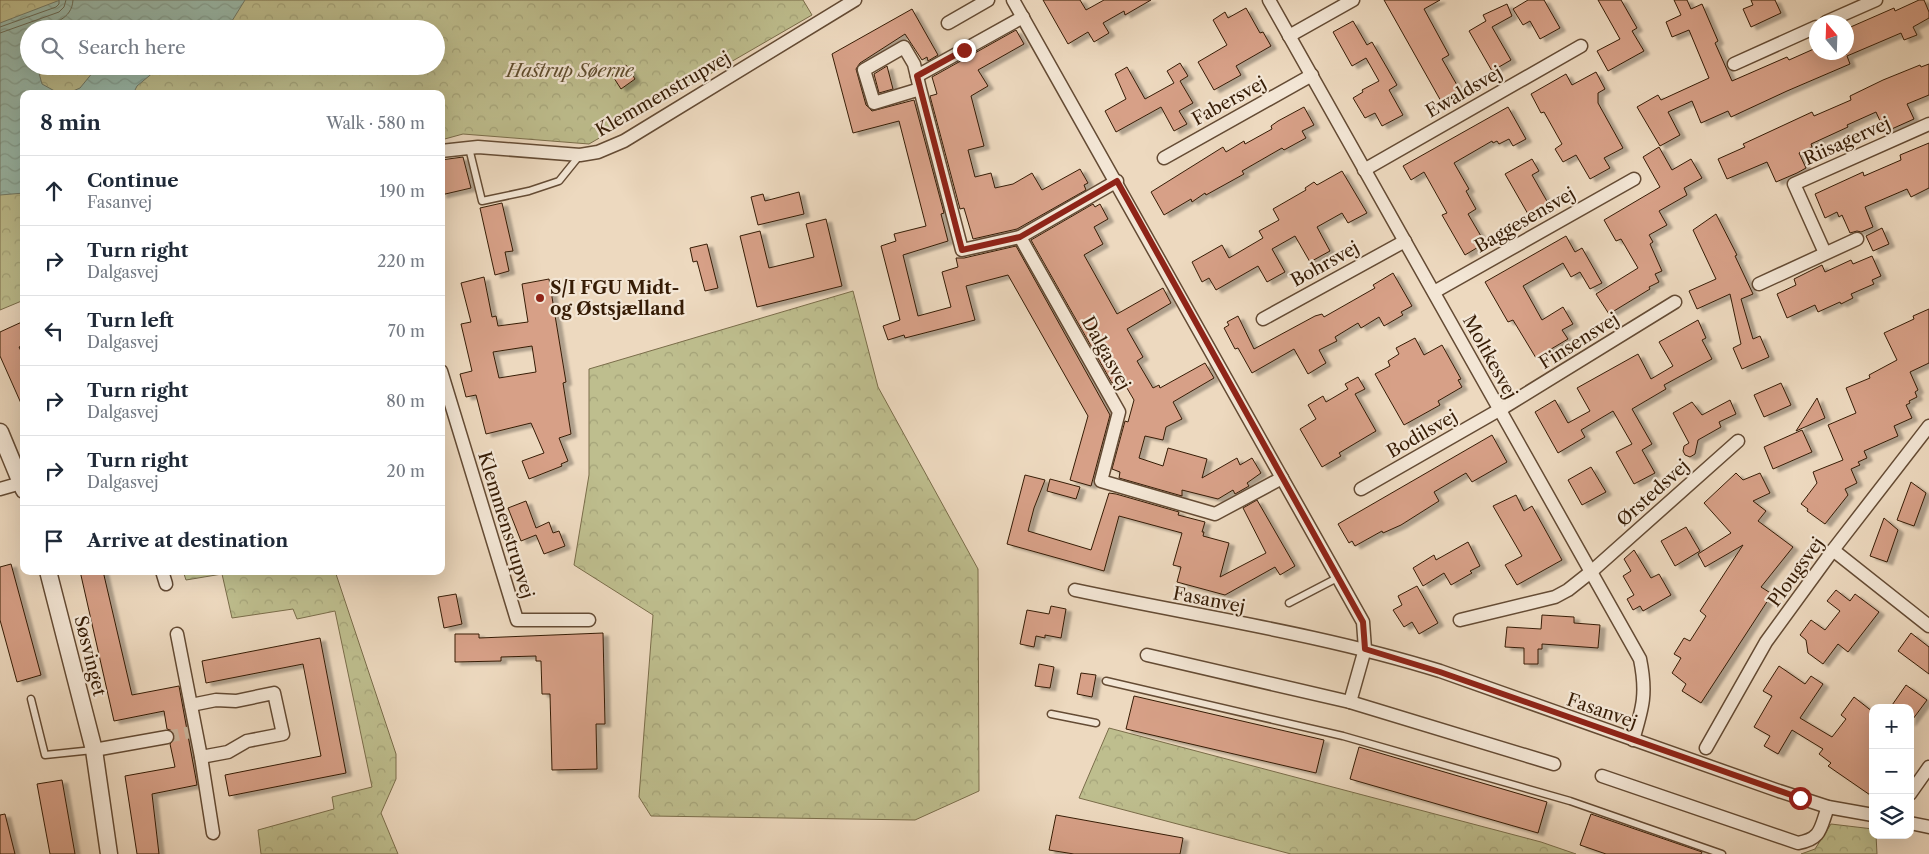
<!DOCTYPE html>
<meta charset="utf-8">
<style>
:root{--surface:#fff;--page:#f2f2f3;--text:#1f2937;--muted:#747a83;--line:#e0e1e3}
body{margin:0;font-family:"Libre Caslon Text",serif;background:var(--page);color:var(--text)}
.controls{position:absolute;right:15px;bottom:15px;display:grid;overflow:hidden;border-radius:10px;box-shadow:0 5px 20px #0002}
.controls button{width:45px;height:45px;display:grid;place-items:center;padding:0;border:0;border-bottom:1px solid var(--line);background:var(--surface);color:var(--text);font:25px sans-serif}
.compass{position:absolute;left:1809px;top:15px;width:45px;height:45px;border-radius:50%;background:var(--surface);box-shadow:0 5px 20px #0002;rotate:341deg}
.stop{position:absolute;width:15px;height:15px;margin:-11px;border:4px solid #8f2418;border-radius:50%;background:#fff}
.stop.end{background:#8f2418;border-color:#fff;box-shadow:0 1px 5px #0008}
.list{margin:0;padding:0;list-style:none}
h2{display:flex;justify-content:space-between;align-items:center;height:65px;margin:0;padding:0 20px;font-size:21px}
h2 small{font-size:16px;font-weight:400;color:var(--muted)}
.list li{display:grid;grid-template-columns:32px 1fr auto;gap:15px;align-items:center;box-sizing:border-box;height:70px;padding:0 20px;border-top:1px solid var(--line)}
.list b{display:block;font-size:19px;white-space:nowrap}
.list p{margin:0;font-size:16px;white-space:nowrap;color:var(--muted)}
.list em{font-size:16px;font-style:normal;color:var(--muted)}
.icon{flex:none;width:28px;height:28px;fill:none;stroke:currentColor;stroke-width:2;stroke-linecap:round;stroke-linejoin:round}
.map{position:relative;flex:none;width:1929px;height:854px;overflow:hidden}
.search{position:absolute;background:var(--surface);box-shadow:0 5px 20px #0002;left:20px;top:20px;width:425px;height:55px;display:flex;align-items:center;gap:12px;box-sizing:border-box;padding:0 18px;border-radius:28px;color:var(--muted);font-size:19px}
.panel{position:absolute;background:var(--surface);box-shadow:0 5px 20px #0002;left:20px;top:90px;width:425px;height:485px;border-radius:10px}
.map>svg:first-child{display:block}
</style>
<div class="map">
<svg width="1929" height="854" viewBox="0 0 1929 854">
<defs>
<pattern id="park-crowns" width="20" height="18" patternUnits="userSpaceOnUse" patternTransform="scale(1.25)"><rect width="20" height="18" fill="#bebe8e"/><path d="M2 6a3 3 0 1 1 6 0M12 15a3 3 0 1 1 6 0" fill="none" stroke="#a4a379"/></pattern>
<pattern id="water-waves" width="16" height="10" patternUnits="userSpaceOnUse" patternTransform="scale(1.25)"><rect width="16" height="10" fill="#9abbac"/><path d="M0 5q4-4 8 0t8 0" fill="none" stroke="#85a092"/></pattern>
<filter id="shadow"><feDropShadow dx="5.5" dy="3" stdDeviation="1" flood-color="#0004"/></filter>
</defs>
<rect width="100%" height="100%" fill="#edd9bf"/>
<filter id="stains"><feTurbulence type="fractalNoise" baseFrequency=".004" numOctaves="4"/><feColorMatrix values="0 0 0 0 .2 0 0 0 0 .09 0 0 0 0 .02 0 0 0 .5 -.17"/></filter>
<radialGradient id="worn" r=".72"><stop offset=".6" stop-color="#630" stop-opacity="0"/><stop offset="1" stop-color="#630" stop-opacity=".3"/></radialGradient>
<g fill="url(#park-crowns)" stroke="#7a6d4a" fill-rule="evenodd">
<path d="M0,0h803l9,15 -223,129 -126,-10 -22,6v-46h-417v206l-24,10zM29,29h407v37h-407z"/>
<path d="M853,291l25,96 100,182 1,222 -64,29 -264,-4 -12,-19 14,-182 -79,-50 15,-90v-106z"/>
<path d="M183,571h152l61,183v25l-15,34 17,41h-137l-3,-24 76,-21 -2,-12 40,-10 -37,-176 -38,8 -4,-10 -61,9 -10,-44 -36,6z"/>
<path d="M1109,728l432,114 35,12h-285l-212,-56z"/>
<path d="M1831,824l42,5v6h3l1,19h-76l14,-5z"/>
</g>
<g fill="url(#water-waves)" stroke="#727b69">
<path d="M60,0h185l-18,29h-198v37h8l5,18 18,10h-36v99l-24,2v-172z"/>
<path d="M98,66h63l-24,20 -4,8h-67l14,-6z"/>
</g>
<g fill="none" stroke-linecap="round" stroke-linejoin="round">
<g stroke="#686c58" stroke-width="1">
<path d="M0,27l56,-20 3,-3v-4"/>
<path d="M37,29c16,-6 35,-9 36,-29"/>
<path d="M0,33l59,-21 5,-5 2,-7"/>
</g>
</g>
<g fill="#d7a087" stroke="#361c05" fill-rule="evenodd" filter="url(#shadow)">
<path d="M1043,0h37l6,10 18,-10h47l-26,15 -1,-4 -21,12 6,10 -15,9 -6,-10 -20,12z"/>
<path d="M1384,0h56l-16,9 25,46 -7,4 19,33 -19,11z"/>
<path d="M1528,0h16l16,28 -20,11 -10,-18 -7,4 -10,-16z"/>
<path d="M1598,0h23l16,28 -5,3 12,20 -36,20 -11,-20 23,-12z"/>
<path d="M1674,0h13l4,9 11,-5 16,37 -3,2 17,38 55,-24 2,3 27,-12v4h30v3v-26l48,-21 1,3 24,-11h5l5,12v6l-16,9 4,8 -13,5 -3,-7 -54,23 3,8 -63,27 -56,26 -3,-6 -27,12 -9,-22 -24,11 12,23 -20,11 -23,-39 21,-12 3,5 48,-22 -20,-48 -17,7 -6,-15 15,-7z"/>
<path d="M1751,0h24l6,13 -30,14 -8,-18 10,-4z"/>
<path d="M1507,4l5,12 -20,11 19,33 -19,11 -23,-40 17,-10 -3,-6z"/>
<path d="M1246,8l14,25 3,-1 8,14 -35,20 5,9 -27,15 -16,-28 29,-17 -14,-25 12,-8 3,6z"/>
<path d="M912,9l26,46 -10,6 -1,-4 -5,3 -17,-26 -45,29 -4,6 10,36 6,6 42,-11 30,113 -3,1 7,27 -45,14 15,61 33,-9 -9,-35 16,-5 -2,-9h8l52,-12 94,169 -19,71 -21,-6 18,-64 -80,-141 -42,11 9,34 -70,18 -1,-3 -16,5 -5,-14 17,-6 -19,-74 15,-5 -2,-7 32,-8 -27,-105 -46,12 -21,-79z"/>
<path d="M1353,21l14,24 5,-3 25,43 -8,5 14,25 -21,11 -7,-13 -10,5 -12,-20 10,-6 -1,-2 17,-9 -13,-23 -14,8 -19,-34z"/>
<path d="M1016,30l8,14 -46,26 10,16 -17,10 13,50 -16,4 7,27 16,-4 4,15 18,-4 19,-11 10,17 38,-21 8,14 -4,2 2,5 -69,39 -44,10 -9,-31 -4,1 -30,-113 7,-2 -5,-17z"/>
<path d="M1180,63l8,13 -8,5 13,22 -14,8 8,13 -13,7 -13,-24 -45,25 -11,-21 21,-12 -11,-25 12,-7 18,32 29,-16 -7,-12z"/>
<path d="M1929,64v31l-22,9 7,15 -29,13 -9,-20 -29,13 1,2 -37,17 1,3 -13,6 7,15 -9,5 -21,9 -9,-20 -40,17 -9,-20 27,-12 -2,-3 69,-32 2,4 37,-16 -1,-4 33,-16 37,-15 1,2z"/>
<path d="M626,65l9,14 -14,10 -9,-14z"/>
<path d="M887,66l6,23 -14,4 -5,-19z"/>
<path d="M1596,72l9,17 -7,4v10l25,45 -19,10 6,10 -20,11 -14,-24 -13,7 -8,-13 7,-5 -18,-32 -3,1 -10,-19 35,-20 6,11z"/>
<path d="M1304,107l10,18 -12,6 4,7 -22,12 -2,-2 -40,23 2,3 -38,21 -1,-2 -13,9 -1,-3 -27,16 -13,-23 72,-45 3,5 18,-11 1,3 27,-15 -1,-3 7,-5z"/>
<path d="M1508,107l18,32 -13,7 -4,-7 -10,5 -2,-3 -4,2 -1,-2 -38,22 15,26 -3,2 10,18 -8,5 17,29 -20,12 -23,-40 5,-2 -23,-41 -13,8 -8,-14z"/>
<path d="M1929,143v45l-18,9 -4,-8 -42,18 8,20 -12,5 -4,-1 -7,2 -8,-18 -3,2 -2,-5 -12,6 -10,-24 48,-22 1,4 37,-16 -1,-5z"/>
<path d="M1659,147l13,23 19,-11 11,19 -18,10 3,7 -28,16 8,14 -18,10 4,7 -3,2 12,27 -7,3 4,8 -10,5 1,2 -41,25 -13,-20 42,-26 -17,-29 -5,2 -12,-21 56,-33 -17,-30z"/>
<path d="M463,157l8,31 -30,7v-35z"/>
<path d="M1532,159l7,12 -7,4 16,28 -20,11 -23,-40z"/>
<path d="M1342,171l25,42 -19,10 -6,-10 -25,14 13,24 -20,11 -15,-26 -23,13 13,23 -18,10 -9,-16 -42,24 -7,-12 -7,4 -10,-20 30,-17 7,13 34,-20 -4,-7 20,-11 -6,-11 33,-19 -1,-2 9,-6 3,3z"/>
<path d="M799,192l5,22 -46,11 -7,-28 12,-3 2,7z"/>
<path d="M502,203l11,48 -8,1 4,19 -14,4 -15,-67z"/>
<path d="M1093,204l2,3 5,-3 8,15 -14,8 9,17 -19,11 33,59 46,-26 8,15 -44,26 16,28 -6,4 16,27 6,-3 1,3 45,-25 9,15 -41,24 9,17 -16,8 -3,13 -18,-4 -6,22 24,8 5,-18 39,11 -5,19 35,-20 3,7 12,-7 9,15 -14,10 2,3 -14,8 -2,-4 -15,9 -36,-9v6l-63,-18 1,-6 -8,-3 13,-48 3,1 6,-22 -13,-22 -9,5 -81,-143z"/>
<path d="M1716,214l21,41 -2,1 18,38 -12,5 12,40 7,-3 9,21 -27,12 -9,-21 8,-4 -11,-50 -33,15 -8,-18 27,-12 -23,-49z"/>
<path d="M826,219l16,67 -85,21 -17,-71 20,-5 9,37 45,-11 -8,-33z"/>
<path d="M1882,228l7,16 -16,7 -7,-15z"/>
<path d="M1566,236l9,16 7,-4 20,35 -12,6 -10,-17 -9,5 -8,-14 -40,23 19,34 21,-13 10,17 -11,6 6,9 -32,19 -23,-38 -5,2 -23,-40z"/>
<path d="M707,244l11,44 -13,3 -8,-30 -4,1 -3,-14z"/>
<path d="M1872,256l9,20 -9,4 2,4 -23,10 2,4 -12,6 -1,-2 -22,10 -3,-7 -28,13 -10,-24 19,-9 -2,-6 28,-14 3,7 26,-12 2,4z"/>
<path d="M1393,273l19,33 -11,6 2,3 -19,11 -5,-9 -18,11 -3,-5 -23,14 2,4 -18,9 7,13 -18,11 -14,-25 -42,24 -14,-25 -3,1 -11,-21 5,-3 -2,-3 11,-6 16,33 61,-33 7,-2 2,3 51,-29 -2,-3z"/>
<path d="M484,277l8,40 4,-1 2,10 30,-4 -6,-38 27,-5 17,103 -3,1 8,51 -12,4 9,23 -7,3 1,2 -33,13 -7,-18 22,-8 -13,-30 -45,11 -10,-39 -10,2 -6,-23 12,-3 -11,-47 10,-2 -10,-39zM532,346l4,26 -37,6 -6,-26z"/>
<path d="M1929,309v54l-19,9 8,18 -3,2 2,5 -8,4 1,2 -4,2 6,13 -18,8 4,10 -34,15 3,7 -9,4 2,3 -9,4 6,14 -12,6 3,6 -23,29 -18,-13 1,-2 -7,-5 16,-21 -4,-11 30,-12 -15,-35 28,-12 -10,-25 24,-10 -1,-3 28,-15 -13,-27 30,-14 -1,-3z"/>
<path d="M1698,320l8,18 -4,2 10,19 -48,26 2,4 -34,20 20,35 -10,6 13,23 -21,11 -18,-32 16,-8 -19,-33 -32,19 4,7 -27,16 -23,-41 20,-12 13,23 22,-12 -13,-23 61,-34 13,25 22,-13 -14,-24z"/>
<path d="M24,321v24l-5,2 5,10v53l-24,-54v-24z"/>
<path d="M1415,338l9,17 18,-10 19,34 -3,1 4,7 -24,14 2,4 -36,20 -29,-51 15,-8 -2,-5 11,-7 -3,-6z"/>
<path d="M1358,377l7,12 -10,5 21,37 -37,22 2,3 -19,11 -22,-38 16,-10 -8,-14 15,-9 3,6 22,-13 -3,-5z"/>
<path d="M1781,383l10,22 -27,12 -10,-22z"/>
<path d="M1817,398l8,20 -29,13z"/>
<path d="M1730,400l6,14 -17,8 2,5 -23,13 -3,14 -5,3 -5,-2 -2,-4 1,-5 5,-3 -16,-30 19,-11 10,13z"/>
<path d="M1802,430l10,22 -39,17 -9,-22z"/>
<path d="M1492,435l15,27 -35,20 -6,-9 -32,19 5,9 -38,24 -18,8 -1,-2 -27,15 -3,-5 -3,2 -11,-19z"/>
<path d="M1591,467l15,25 -24,13 -14,-25z"/>
<path d="M1736,473l7,7 17,-7 10,20 -17,8 13,10 -8,10 35,26 -32,40 11,7 -71,109 -19,-12 4,-7 -14,-11 9,-15 -7,-4 10,-16 6,3 16,-25 -6,-5 43,-66 -38,22 -7,-13 33,-21 -27,-30z"/>
<path d="M1025,475l20,5 -11,28 -6,23 63,19 18,-57 7,1 63,18 -1,3 27,7 -3,10h2l-1,4 26,7 -9,34 46,-24 -23,-45 14,-8 38,66 -15,9 -5,-8 -50,28 -48,-13 4,-15 -8,-2 9,-32 -63,-17 -15,55 -97,-27z"/>
<path d="M1050,479l30,8 -4,12 -29,-8z"/>
<path d="M1911,482l15,11 -12,33 -17,-6z"/>
<path d="M1516,495l8,16 8,-5 30,54 -45,25 -12,-20 17,-9 -29,-50z"/>
<path d="M526,501l10,27 13,-6 4,11 6,-2 6,15 -21,8 -8,-19 -15,6 -13,-33z"/>
<path d="M1884,518l14,12 -11,32 -17,-6z"/>
<path d="M1686,527l14,24 -25,15 -14,-25z"/>
<path d="M1468,542l12,24 -10,5 2,2 -21,12 -7,-12 -21,13 -10,-18 21,-13 2,5z"/>
<path d="M1634,550l17,28 8,-4 12,21 -28,16 -3,-5 -7,4 -6,-11 7,-4 -11,-19 8,-5 -7,-12z"/>
<path d="M11,564l30,111 -24,7 -17,-62v-53z"/>
<path d="M80,571h23l29,124 47,-9 18,99 -45,9 7,60h-22l-12,-78 50,-9 -5,-23 4,-4 1,-5 -2,-4 -6,-2 -3,-18 -50,10z"/>
<path d="M1417,586l21,37 -19,11 -7,-12 -8,5 -11,-17 9,-5 -4,-9z"/>
<path d="M1836,590l14,11 5,-7 24,18 -31,40 -10,-8 -15,20 -15,-11 -2,-13 -6,-5 11,-15 14,10 15,-19 -13,-10z"/>
<path d="M456,594l6,30 -18,4 -6,-31z"/>
<path d="M1051,606l15,3 -5,29 -16,-3v3l-9,-2 -2,11 -14,-3 7,-34 22,4z"/>
<path d="M1542,615l32,2v6l26,2 -2,23 -56,-4v5h-4v15h-14v-16l-19,-1 2,-20 34,2z"/>
<path d="M603,633l2,91h-9l1,45 -45,1 -2,-76h-8l-1,-33h-5v-5l-35,1v4l-46,1v-28h24v4z"/>
<path d="M1911,633l18,14v27l-31,-23z"/>
<path d="M320,638l26,135 -117,23 -4,-21 96,-19 -18,-92 -97,19 -4,-22z"/>
<path d="M1039,664l15,3 -4,21 -15,-2z"/>
<path d="M1779,666l26,18 6,-8 12,8 -23,34 32,19 14,-18 -5,-4 13,-18 19,15v85l-45,-31 3,-3 -12,-9 4,-5 -31,-19 -14,24 -14,-8 6,-10 -16,-9 18,-31 -9,-5z"/>
<path d="M1081,673l15,2 -4,22 -15,-3z"/>
<path d="M1906,685l21,15 -17,23v-15h-20z"/>
<path d="M1134,696l190,44 -8,33 -190,-44z"/>
<path d="M1359,747l188,55 -9,31 -188,-54z"/>
<path d="M62,780l13,74h-25l-13,-70z"/>
<path d="M5,814l10,40h-15v-39z"/>
<path d="M1591,814l111,38 -1,2h-95l-26,-9z"/>
<path d="M1056,815l127,23 -3,16h-106l-25,-4z"/>
</g>
<g fill="none" stroke-linecap="round" stroke-linejoin="round">
<path stroke="#c8b39a" stroke-width="12" stroke-dasharray="12 6" stroke-linecap="butt" d="M167,737l29,-6"/>
<defs>
<g id="service">
<path d="M469,148l13,53 47,-10 30,-10 21,-26"/>
<path d="M1289,603l50,-26"/>
<path d="M1106,681l237,55 227,65 152,53"/>
<path d="M31,699l14,56 48,-5"/>
<path d="M1051,714l45,9"/>
</g>
<g id="minor">
<path d="M1013,0l350,622 2,27 -15,53"/>
<path d="M1269,0l371,659c7,34 3,48 -7,81"/>
<path d="M1826,22l50,-22"/>
<path d="M948,23l40,-23"/>
<path d="M1289,36l64,-36"/>
<path d="M1734,64l82,-37"/>
<path d="M917,76l106,-59"/>
<path d="M920,89l-6,-25 -10,-17 -40,23 10,33 46,-14 42,161 58,-13"/>
<path d="M441,151l37,-4 102,8 18,-3 26,-11 231,-141"/>
<path d="M1164,158l148,-83"/>
<path d="M1364,170l217,-124"/>
<path d="M1117,181l-97,56 99,175 -18,69 114,33 67,-36"/>
<path d="M1825,253l-31,-69 135,-60"/>
<path d="M1759,284l98,-45"/>
<path d="M1434,292l200,-113"/>
<path d="M1263,319l142,-78"/>
<path d="M441,371l76,249h72"/>
<path d="M0,489l21,-6"/>
<path d="M1361,489l145,-83 169,-104"/>
<path d="M1833,550l96,76"/>
<path d="M162,571l4,13"/>
<path d="M1075,590c122,26 246,44 365,81l339,120 49,16 45,8"/>
<path d="M1460,620l95,-23 13,-7 24,-19 146,-130"/>
<path d="M177,634l24,123 12,76"/>
<path d="M1147,655l203,47 204,62"/>
<path d="M191,705l25,-5 20,1 38,-8 9,41 -36,7 -19,11 -27,5"/>
<path d="M1706,748l60,-106 67,-92 96,-124"/>
<path d="M94,750l73,-13"/>
<path d="M1602,776l196,67c24,-4 22,-15 30,-36"/>
<path d="M1910,794l19,-27"/>
<path d="M1910,823l19,4"/>
</g>
<g id="tertiary">
<path d="M0,432l24,58"/>
<path d="M48,571l46,179 15,104"/>
</g>
</defs>
<use href="#service" stroke="#644b34" stroke-width="9"/>
<use href="#minor" stroke="#644b34" stroke-width="15"/>
<use href="#tertiary" stroke="#644b34" stroke-width="19"/>
<use href="#service" stroke="#f3e6d5" stroke-width="6"/>
<use href="#minor" stroke="#f3e6d5" stroke-width="12"/>
<use href="#tertiary" stroke="#f3e6d5" stroke-width="16"/>
</g>
<g fill="none" stroke-linecap="round" stroke-linejoin="round">
<path stroke="#8f2418" stroke-width="6" d="M964,50l-47,26 45,174 58,-13 97,-56 246,441 2,27 75,23 360,126"/>
</g>
<circle fill="#8f2418" stroke="#f3e6d5" stroke-width="2" cx="540" cy="298" r="5"/>
<g text-anchor="middle" dominant-baseline="central" stroke-width="4.5" stroke-linejoin="round" paint-order="stroke">
<g font-size="18" font-style="italic" fill="#5f4d2e" stroke="#f3e6d5">
<text x="570" y="71">Hastrup Søerne</text>
</g>
<g font-size="18" fill="#361c05" stroke="#f3e6d5">
<text transform="translate(1464 92) rotate(-30)">Ewaldsvej</text>
<text transform="translate(663 94) rotate(-30)">Klemmenstrupvej</text>
<text transform="translate(1229 101) rotate(-29)">Fabersvej</text>
<text transform="translate(1847 141) rotate(-24)">Riisagervej</text>
<text transform="translate(1525 220) rotate(-30)">Baggesensvej</text>
<text transform="translate(1325 264) rotate(-29)">Bohrsvej</text>
<text transform="translate(1579 341) rotate(-32)">Finsensvej</text>
<text transform="translate(1106 353) rotate(61)">Dalgasvej</text>
<text transform="translate(1490 357) rotate(61)">Moltkesvej</text>
<text transform="translate(1422 434) rotate(-30)">Bodilsvej</text>
<text transform="translate(1653 493) rotate(-42)">Ørstedsvej</text>
<text transform="translate(506 525) rotate(73)">Klemmenstrupvej</text>
<text transform="translate(1796 572) rotate(-54)">Plougsvej</text>
<text transform="translate(1209 600) rotate(11)">Fasanvej</text>
<text transform="translate(90 656) rotate(76)">Søsvinget</text>
<text transform="translate(1602 711) rotate(19)">Fasanvej</text>
</g>
<g font-size="18" font-weight="bold" fill="#361c05" stroke="#f3e6d5" text-anchor="start">
<text x="550" y="288">S/I FGU Midt-<tspan x="550" dy="21">og Østsjælland</tspan></text>
</g>
</g>
<rect width="100%" height="100%" filter="url(#stains)"/>
<rect width="100%" height="100%" fill="url(#worn)"/>
</svg>
<div class="controls">
<button>+</button>
<button>−</button>
<button><svg class="icon" aria-label="layers" viewBox="0 0 24 24"><path d="M12 4l9 5-9 5-9-5zM3 14l9 5 9-5"/></svg></button>
</div>
<svg class="compass" viewBox="-18 -18 36 36"><path d="M0-13l5 13h-10z" fill="#e53935"/><path d="M0 13l5-13h-10z" fill="#747a83"/></svg>
<div class="stop" style="left:1800px;top:798px"></div>
<div class="stop end" style="left:964px;top:50px"></div>
<div class="search"><svg class="icon" aria-label="search" viewBox="0 0 24 24"><circle cx="10" cy="10" r="6"/><path d="M15 15l6 6"/></svg>Search here</div>
<section class="panel">
<h2>8 min<small>Walk · 580 m</small></h2>
<ul class="list">
<li><svg class="icon" aria-label="ahead" viewBox="0 0 24 24"><path d="M12 20V5M6 11l6-6 6 6"/></svg><div><b>Continue</b><p>Fasanvej</p></div><em>190 m</em></li>
<li><svg class="icon" aria-label="right" viewBox="0 0 24 24"><path d="M7 20v-9h11M14 6l5 5-5 5"/></svg><div><b>Turn right</b><p>Dalgasvej</p></div><em>220 m</em></li>
<li><svg class="icon" aria-label="left" viewBox="0 0 24 24"><path d="M17 20v-9H6M10 6l-5 5 5 5"/></svg><div><b>Turn left</b><p>Dalgasvej</p></div><em>70 m</em></li>
<li><svg class="icon" aria-label="right" viewBox="0 0 24 24"><path d="M7 20v-9h11M14 6l5 5-5 5"/></svg><div><b>Turn right</b><p>Dalgasvej</p></div><em>80 m</em></li>
<li><svg class="icon" aria-label="right" viewBox="0 0 24 24"><path d="M7 20v-9h11M14 6l5 5-5 5"/></svg><div><b>Turn right</b><p>Dalgasvej</p></div><em>20 m</em></li>
<li><svg class="icon" aria-label="arrive" viewBox="0 0 24 24"><path d="M6 21V4h12l-3 4 3 4H6"/></svg><div><b>Arrive at destination</b></div></li>
</ul>
</section>
</div>
